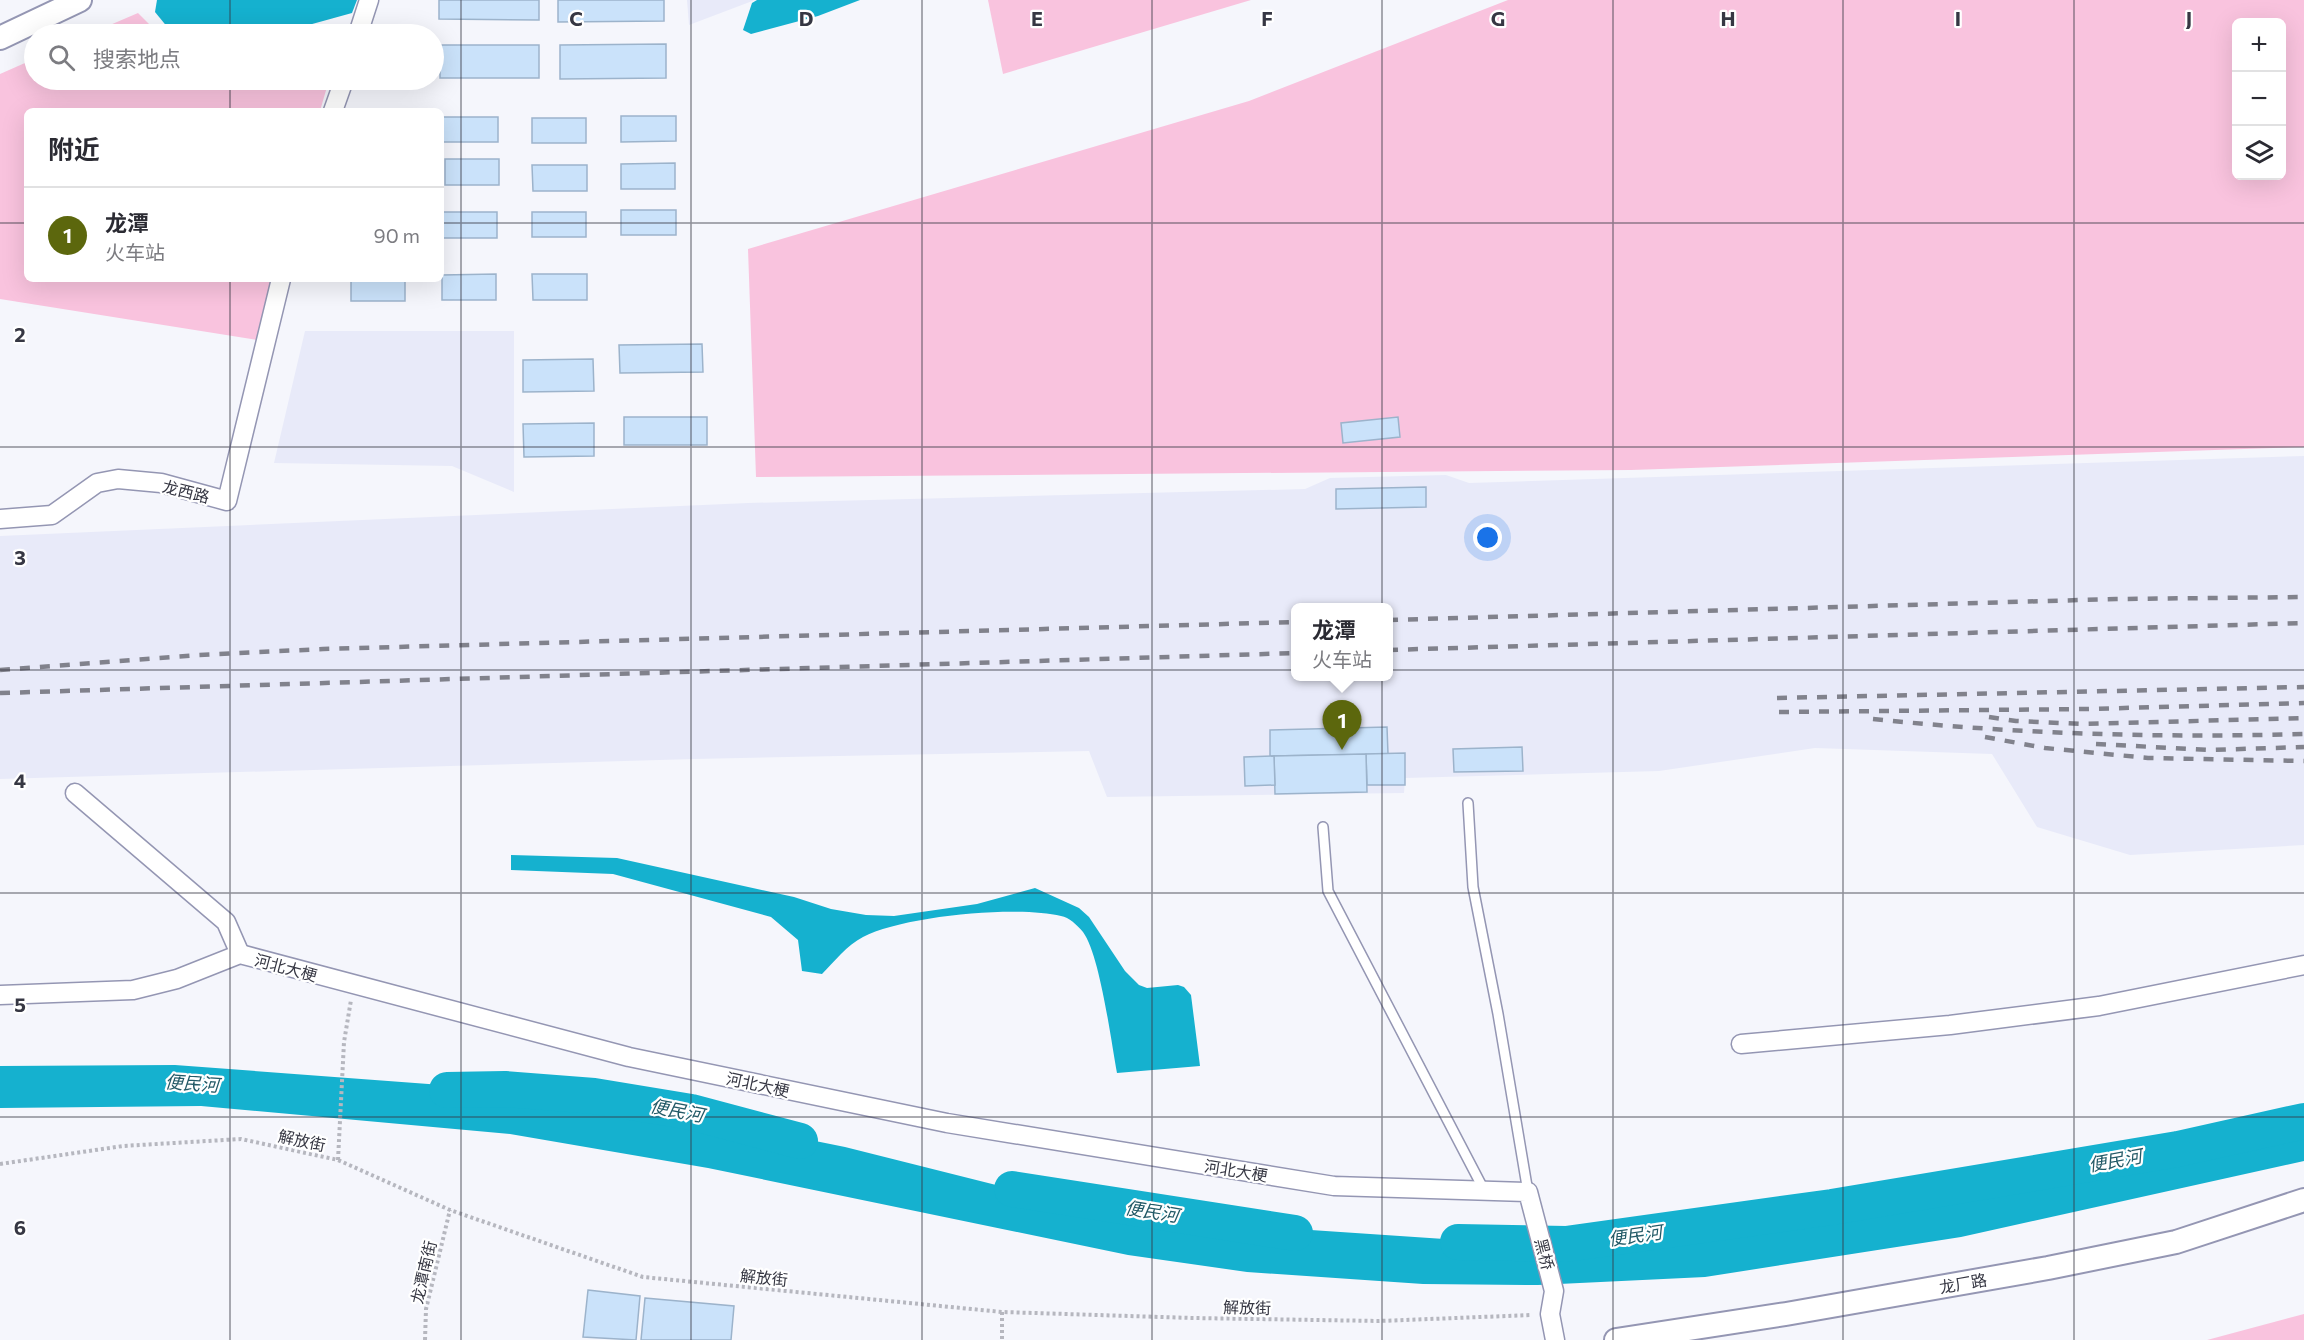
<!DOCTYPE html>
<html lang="zh">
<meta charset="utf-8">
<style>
:root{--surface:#fff;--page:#f2f2f3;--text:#2b2b33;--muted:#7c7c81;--line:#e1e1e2;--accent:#5c670d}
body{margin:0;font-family:Commissioner,"Noto Sans SC",sans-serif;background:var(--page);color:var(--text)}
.controls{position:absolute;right:18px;top:18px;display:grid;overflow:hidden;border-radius:9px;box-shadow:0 6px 24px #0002}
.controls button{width:54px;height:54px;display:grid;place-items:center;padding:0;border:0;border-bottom:2px solid var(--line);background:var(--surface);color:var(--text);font:30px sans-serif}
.you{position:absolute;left:1488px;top:538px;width:21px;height:21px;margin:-15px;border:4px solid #fff;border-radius:50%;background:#1a73e8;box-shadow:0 0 0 9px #1a73e833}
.badge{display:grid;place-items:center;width:39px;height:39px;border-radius:50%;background:var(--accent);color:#fff;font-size:20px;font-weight:700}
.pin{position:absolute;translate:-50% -50px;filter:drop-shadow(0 2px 3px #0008)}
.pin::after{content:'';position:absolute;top:32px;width:21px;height:18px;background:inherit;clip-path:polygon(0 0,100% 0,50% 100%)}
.popup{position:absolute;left:1291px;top:603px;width:102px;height:78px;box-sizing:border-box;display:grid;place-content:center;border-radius:9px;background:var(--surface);filter:drop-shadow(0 2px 4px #0005);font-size:20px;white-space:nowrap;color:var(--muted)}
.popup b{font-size:22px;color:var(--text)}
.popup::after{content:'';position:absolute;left:50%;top:100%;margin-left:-12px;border:12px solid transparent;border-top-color:var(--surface)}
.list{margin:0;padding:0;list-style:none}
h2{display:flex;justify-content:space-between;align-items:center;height:78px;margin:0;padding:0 24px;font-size:26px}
h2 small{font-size:20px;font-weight:400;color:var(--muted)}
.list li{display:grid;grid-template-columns:39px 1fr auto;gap:18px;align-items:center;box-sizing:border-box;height:96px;padding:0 24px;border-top:2px solid var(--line)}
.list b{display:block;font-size:22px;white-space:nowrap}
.list p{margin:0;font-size:20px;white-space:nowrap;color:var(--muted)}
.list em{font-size:20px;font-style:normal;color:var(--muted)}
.icon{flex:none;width:33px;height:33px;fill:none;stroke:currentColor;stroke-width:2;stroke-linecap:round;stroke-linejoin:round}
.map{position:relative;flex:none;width:2304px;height:1340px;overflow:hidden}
.search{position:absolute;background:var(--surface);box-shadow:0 6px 24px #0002;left:24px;top:24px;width:420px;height:66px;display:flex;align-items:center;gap:15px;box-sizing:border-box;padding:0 21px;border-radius:33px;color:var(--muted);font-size:22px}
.panel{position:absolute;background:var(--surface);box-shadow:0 6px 24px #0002;left:24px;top:108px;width:420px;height:174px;border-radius:9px}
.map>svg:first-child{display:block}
</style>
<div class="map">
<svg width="2304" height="1340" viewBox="0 0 2304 1340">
<rect width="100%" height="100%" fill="#f5f6fc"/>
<g fill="#e8eaf9" fill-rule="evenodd">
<path d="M687,0h68l-66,25z"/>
<path d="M305,331h209v161l-62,-26 -178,-3z"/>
<path d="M2304,456v389l-174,10 -93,-28 -45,-73 -177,-6 -156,23 -254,7 -1,15 -297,4 -18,-46 -395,8 -694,20v-243l748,-33 557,-14 25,-11 116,-3 23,8zM1296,608h92v68h-92z"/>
</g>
<g fill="#f9c3de" fill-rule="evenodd">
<path d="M988,0h263l-248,74z"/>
<path d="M1508,0h796v447l-673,23 -875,7 -8,-228 501,-148zM2236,22h46v154h-46z"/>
<path d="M138,13l21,21h-70z"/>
<path d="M34,59v21h295l-9,31h-293v168h247l-17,61 -257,-41v-225z"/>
<path d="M2304,1314v26h-97z"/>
</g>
<g fill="#15b1cf">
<path d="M157,0h200l-5,13 -76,21h-103l-18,-22z"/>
<path d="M757,0h103l-42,16 -67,18 -8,-4 9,-27z"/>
<path d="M511,855l106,3 177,39 37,12 35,6 28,1 83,-12 58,-16 44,20 10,9 36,54 14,14 8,3 31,-3 6,2 7,8 9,71 -83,7c-6,-32 -17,-118 -34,-141 -6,-7 -14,-15 -22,-16 -44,-11 -159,0 -198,21 -16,8 -29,25 -41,37l-20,-3 -4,-31 -27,-23 -158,-43 -102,-4z"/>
<path d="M175,1065l307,23 85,9 194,33 84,17 163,41 145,25 99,13 281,19h68l210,-26 316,-59 177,-39v40l-343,76 -256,40 -167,8 -115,-1 -176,-12 -119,-17 -420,-87 -198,-34 -309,-28 -201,2v-42z"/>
</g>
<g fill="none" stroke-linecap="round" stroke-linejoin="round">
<g stroke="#15b1cf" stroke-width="36">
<path d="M447,1090l58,-1 89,7 97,16 109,29"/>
<path d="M1012,1189l283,44"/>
<path d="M1458,1242l108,2 266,-37 346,-58 126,-28"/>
</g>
</g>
<g fill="#cae2fa" stroke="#9cb3cb" stroke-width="1.5">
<path d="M439,0h100v20l-100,-1z"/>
<path d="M558,0h106v21l-106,1z"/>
<path d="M666,44v34l-106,1v-34z"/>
<rect x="440" y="45" width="99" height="33"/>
<path d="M621,116h55v25l-55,1z"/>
<rect x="443" y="117" width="55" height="25"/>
<rect x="532" y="118" width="54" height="25"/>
<rect x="445" y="159" width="54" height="26"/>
<path d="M675,163v26h-54v-25z"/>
<path d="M532,165h55v26h-54z"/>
<rect x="621" y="210" width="55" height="25"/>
<path d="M442,212h55v26h-54z"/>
<rect x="532" y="212" width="54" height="25"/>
<path d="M496,274v26h-54v-25z"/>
<path d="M532,274h55v26h-54z"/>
<rect x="351" y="279" width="54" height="22"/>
<path d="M702,344l1,28 -83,1 -1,-28z"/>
<path d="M593,359l1,32 -71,1v-32z"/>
<rect x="624" y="417" width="83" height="28"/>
<path d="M1398,417l2,20 -57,6 -2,-20z"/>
<path d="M594,423v33l-70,1 -1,-33z"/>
<path d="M1426,487v20l-90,2v-20z"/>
<path d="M1387,727l1,27 -118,2v-26z"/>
<path d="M1522,747l1,24 -69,1 -1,-23z"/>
<path d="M1405,753v32h-38l-1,-31z"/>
<path d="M1366,754l1,38 -92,2 -1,-38z"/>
<path d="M1274,756l1,29 -30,1 -1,-29z"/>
<path d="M588,1290l52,6 -4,44 -53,-3z"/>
<path d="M645,1298l89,8 -3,34h-90z"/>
</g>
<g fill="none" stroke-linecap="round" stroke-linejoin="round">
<defs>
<g id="service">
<path d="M1468,803l5,84 25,127 30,178"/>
<path d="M1323,827l5,64 156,299"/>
</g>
<g id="minor">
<path d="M358,34l11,-34"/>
<path d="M333,111l11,-31"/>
<path d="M0,519l52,-4 45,-32 21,-4 43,4 66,18 54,-222"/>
<path d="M75,793l151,129 14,32"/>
<path d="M0,995l133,-5 44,-11 63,-25 389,103 318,66 387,63 194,6 26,99 -4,23 5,26"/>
<path d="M1741,1044l209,-19 149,-19 205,-41"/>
</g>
<g id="tertiary">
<path d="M0,38l80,-38"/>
<path d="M1616,1340l170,-26 262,-46 128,-26 128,-42"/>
</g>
</defs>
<use href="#service" stroke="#9496b3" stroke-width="12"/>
<use href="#minor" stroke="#9496b3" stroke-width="21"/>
<use href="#tertiary" stroke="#9496b3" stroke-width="26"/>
<g stroke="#b6b7bf" stroke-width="4" stroke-dasharray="3 3" stroke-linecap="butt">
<path d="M338,1160l6,-118 7,-42"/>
<path d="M0,1164l123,-18 118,-7 97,21 112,50 193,67 359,35 191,6 186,3 153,-6"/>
<path d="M1002,1312v28"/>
<path d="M425,1340l1,-31 24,-99"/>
</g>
<use href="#service" stroke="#fff" stroke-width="9"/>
<use href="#minor" stroke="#fff" stroke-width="18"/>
<use href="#tertiary" stroke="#fff" stroke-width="22"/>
<g stroke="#81828c" stroke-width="4.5" stroke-dasharray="10 10" stroke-linecap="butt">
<path d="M1388,620l728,-21 188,-2"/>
<path d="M1388,650l916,-27"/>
<path d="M0,670l198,-15 125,-6 973,-27"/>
<path d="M0,693l1296,-40"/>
<path d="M1777,698l527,-11"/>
<path d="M1779,712l309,-3 216,-6"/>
<path d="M1989,717l27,4 68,3 220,-6"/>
<path d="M1873,719c144,15 286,19 431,15"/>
<path d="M1985,737l60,11 103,10 156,3"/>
<path d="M2096,744l114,6 94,-3"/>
</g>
</g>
<path fill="none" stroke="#363743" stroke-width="1.5" stroke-opacity="0.55" d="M230,0v34M461,0v1340M691,0v1340M922,0v1340M1152,0v1340M1382,0v1340M1613,0v1340M1843,0v1340M2074,0v1340M230,80v31M0,223h27M441,223h1863M230,279v1061M0,447h2304M0,670h2304M0,893h2304M0,1117h2304"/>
<g text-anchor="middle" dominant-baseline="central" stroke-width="4.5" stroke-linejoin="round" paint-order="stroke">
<g font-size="16" fill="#363743" stroke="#fff">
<text transform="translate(186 491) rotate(14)">龙西路</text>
<text transform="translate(286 967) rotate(15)">河北大梗</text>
<text transform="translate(758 1084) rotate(12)">河北大梗</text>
<text transform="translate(302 1140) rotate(12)">解放街</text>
<text transform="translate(1236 1170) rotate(9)">河北大梗</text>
<text transform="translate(1545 1254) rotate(76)">黑桥</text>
<text transform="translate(423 1272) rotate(-77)">龙潭南街</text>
<text transform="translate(764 1277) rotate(6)">解放街</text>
<text transform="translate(1963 1283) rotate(-10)">龙厂路</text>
<text transform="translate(1247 1307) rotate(1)">解放街</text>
</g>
<g font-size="18" font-style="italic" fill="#235a67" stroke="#fff">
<text transform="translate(192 1083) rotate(4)">便民河</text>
<text transform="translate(677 1110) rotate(11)">便民河</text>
<text transform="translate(2115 1160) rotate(-10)">便民河</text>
<text transform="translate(1152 1211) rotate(9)">便民河</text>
<text transform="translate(1635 1235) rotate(-8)">便民河</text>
</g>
</g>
<g font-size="20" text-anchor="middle" font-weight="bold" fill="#363743" stroke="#fff" stroke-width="4.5" stroke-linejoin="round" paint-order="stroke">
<text x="576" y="26">C</text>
<text x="806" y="26">D</text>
<text x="1037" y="26">E</text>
<text x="1267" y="26">F</text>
<text x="1498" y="26">G</text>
<text x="1728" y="26">H</text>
<text x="1958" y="26">I</text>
<text x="2189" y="26">J</text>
<text x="20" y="342">2</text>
<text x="20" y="565">3</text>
<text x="20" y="788">4</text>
<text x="20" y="1012">5</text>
<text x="20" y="1235">6</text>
</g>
</svg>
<div class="controls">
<button>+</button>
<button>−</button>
<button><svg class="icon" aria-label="layers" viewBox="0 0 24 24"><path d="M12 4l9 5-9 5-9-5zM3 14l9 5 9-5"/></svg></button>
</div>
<div class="you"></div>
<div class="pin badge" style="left:1342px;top:750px">1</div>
<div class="popup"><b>龙潭</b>火车站</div>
<div class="search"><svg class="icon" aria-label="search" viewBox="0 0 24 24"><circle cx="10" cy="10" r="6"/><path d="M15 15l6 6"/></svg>搜索地点</div>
<section class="panel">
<h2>附近<small></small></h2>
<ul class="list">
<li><span class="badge">1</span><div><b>龙潭</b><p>火车站</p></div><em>90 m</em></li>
</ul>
</section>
</div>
